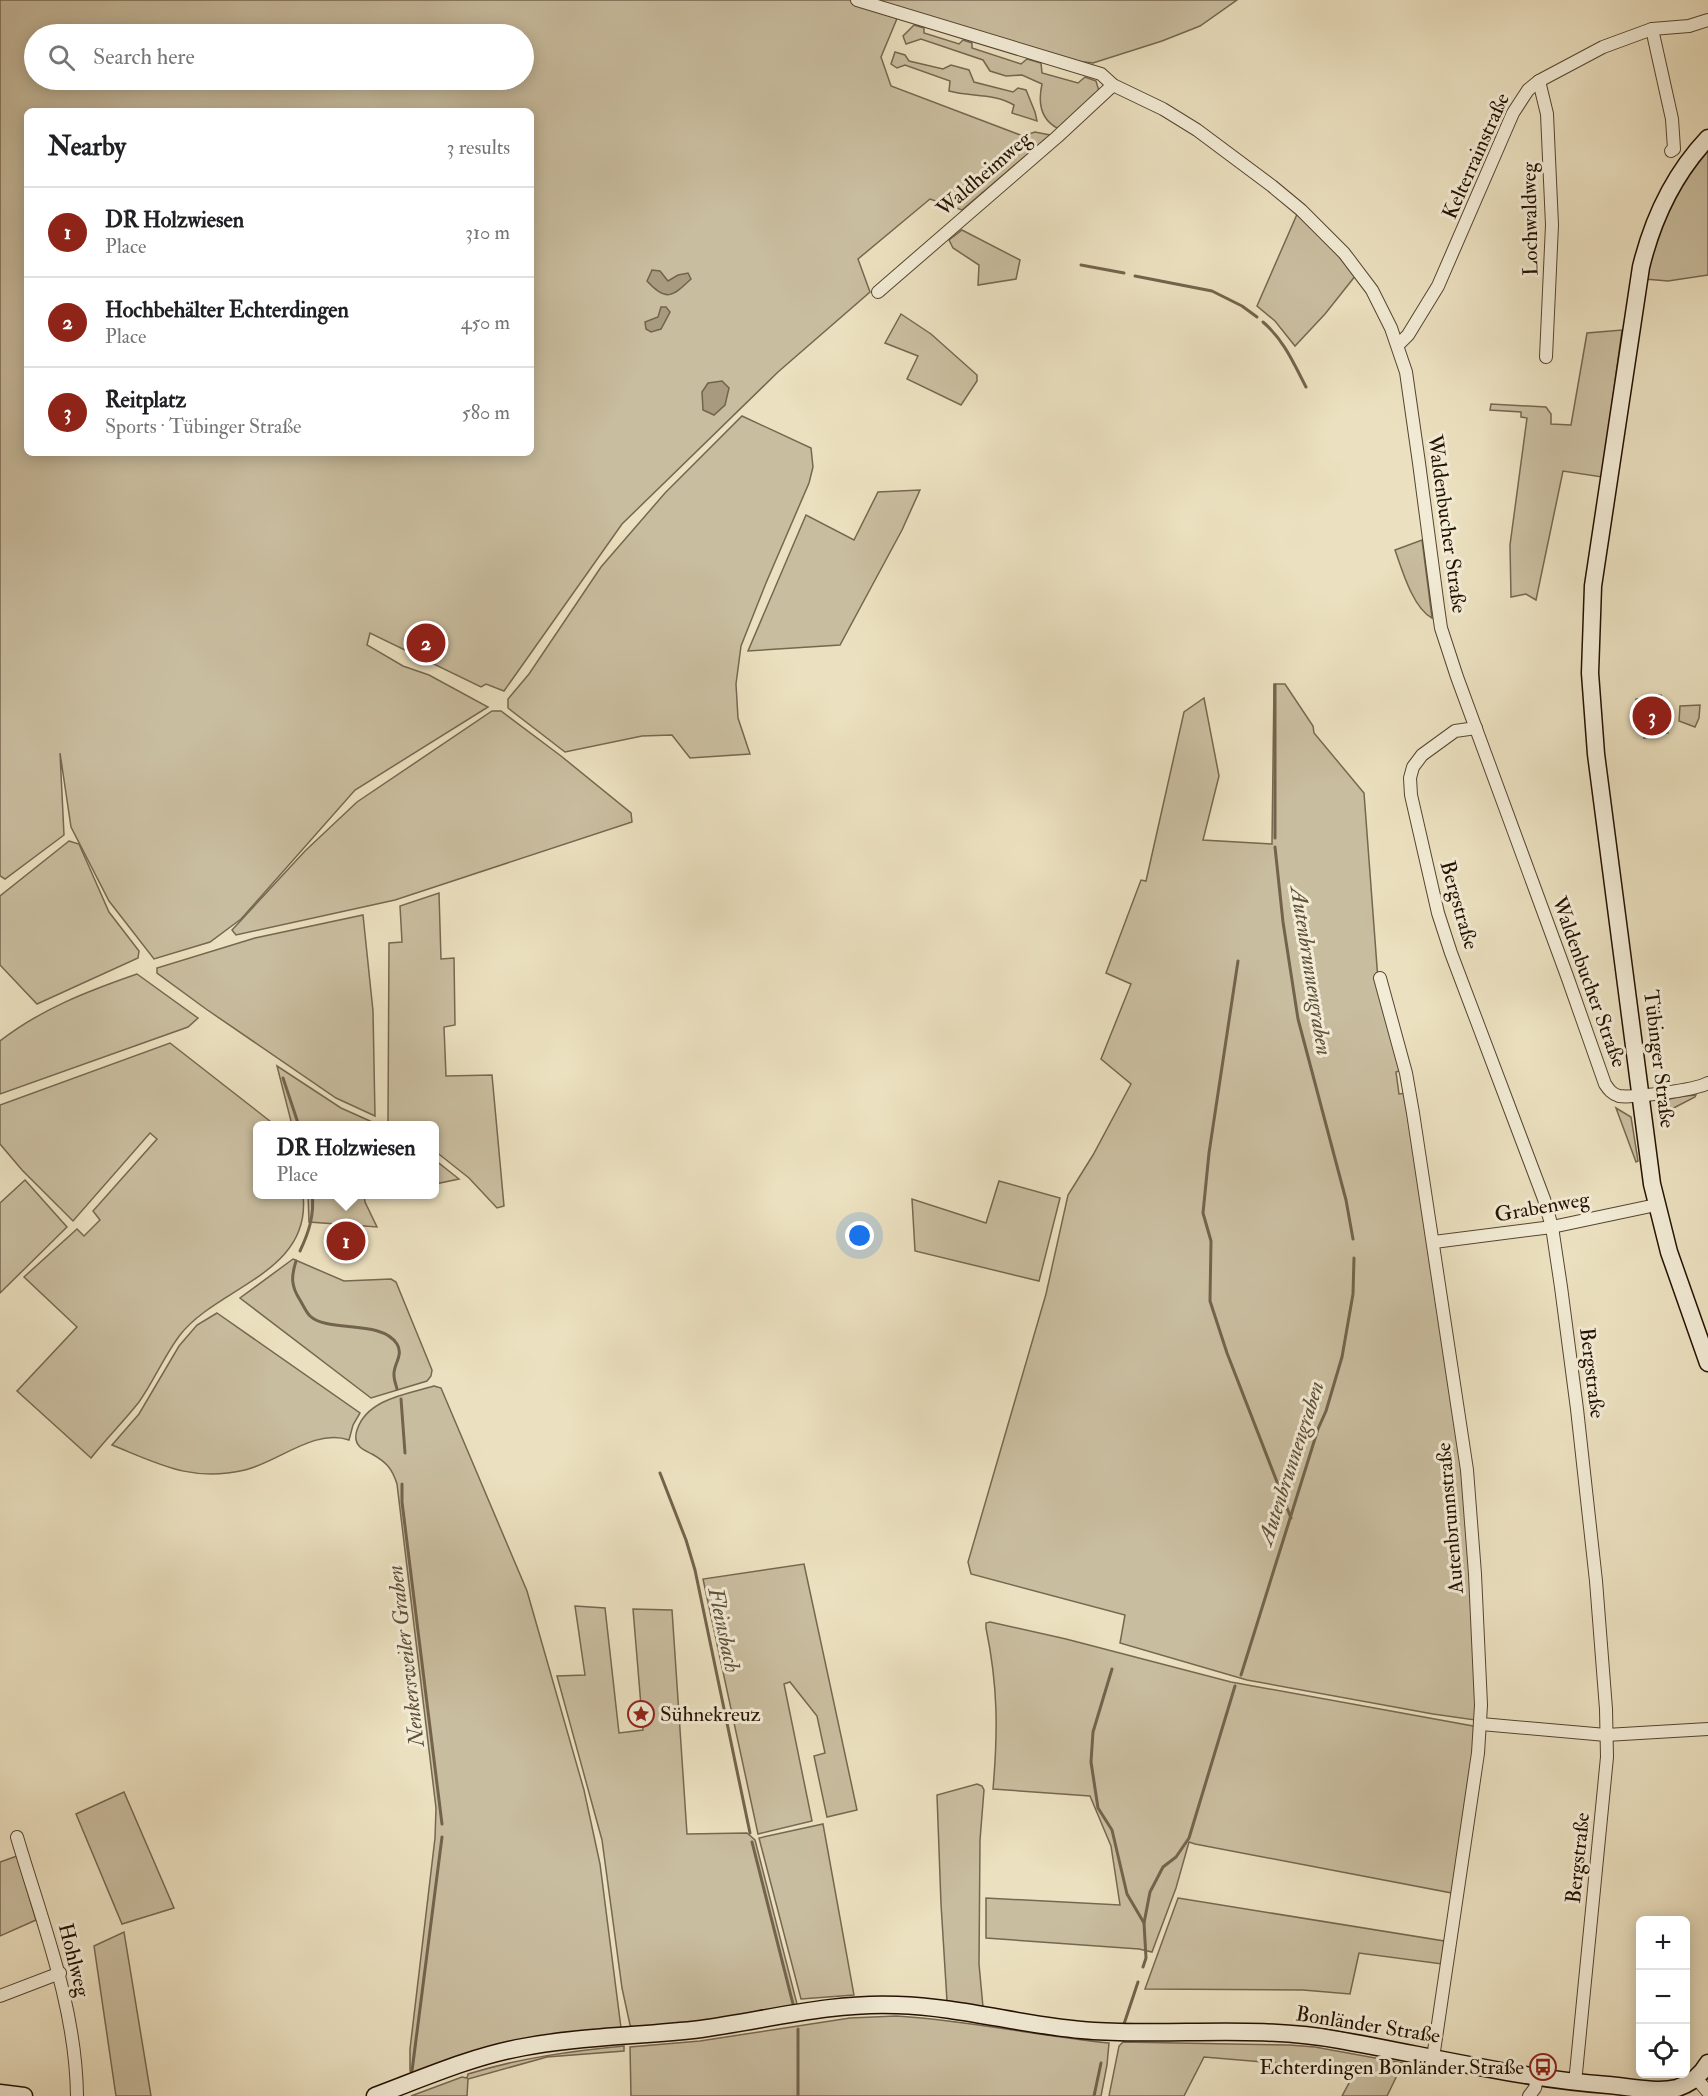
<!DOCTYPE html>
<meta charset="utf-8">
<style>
:root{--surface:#fff;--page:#f2f2f2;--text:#202124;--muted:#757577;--line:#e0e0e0;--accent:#8f2418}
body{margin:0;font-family:"IM FELL Double Pica",serif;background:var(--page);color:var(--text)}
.controls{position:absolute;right:18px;bottom:18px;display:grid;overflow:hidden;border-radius:9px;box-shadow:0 3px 15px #0003}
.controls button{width:54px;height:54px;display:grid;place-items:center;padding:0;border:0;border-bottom:2px solid var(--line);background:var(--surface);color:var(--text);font:30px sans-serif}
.you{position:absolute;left:860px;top:1236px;width:21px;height:21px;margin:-15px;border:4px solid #fff;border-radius:50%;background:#1a73e8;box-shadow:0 0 0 9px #1a73e833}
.badge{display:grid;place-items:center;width:39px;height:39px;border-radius:50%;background:var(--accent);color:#fff;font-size:20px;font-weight:700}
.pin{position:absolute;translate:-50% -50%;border:3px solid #fff;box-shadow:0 2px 6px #0006}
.popup{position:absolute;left:253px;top:1121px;width:186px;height:78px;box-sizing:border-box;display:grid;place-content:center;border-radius:9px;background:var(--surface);filter:drop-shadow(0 2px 4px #0005);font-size:20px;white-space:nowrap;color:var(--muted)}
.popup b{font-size:22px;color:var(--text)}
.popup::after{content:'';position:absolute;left:50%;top:100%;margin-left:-12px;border:12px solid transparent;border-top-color:var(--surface)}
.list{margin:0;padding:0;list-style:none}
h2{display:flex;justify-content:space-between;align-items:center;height:78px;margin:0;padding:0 24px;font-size:26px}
h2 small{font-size:20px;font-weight:400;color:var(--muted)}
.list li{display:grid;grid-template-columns:39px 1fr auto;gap:18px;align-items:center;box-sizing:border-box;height:90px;padding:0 24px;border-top:2px solid var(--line)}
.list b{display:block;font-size:22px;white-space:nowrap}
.list p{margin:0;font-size:20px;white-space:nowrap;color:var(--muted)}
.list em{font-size:20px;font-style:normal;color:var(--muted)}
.icon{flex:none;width:33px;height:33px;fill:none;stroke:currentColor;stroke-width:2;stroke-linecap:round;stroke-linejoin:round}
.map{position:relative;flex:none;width:1708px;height:2096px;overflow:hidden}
.search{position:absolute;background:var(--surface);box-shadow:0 3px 15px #0003;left:24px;top:24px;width:510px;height:66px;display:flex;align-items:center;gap:15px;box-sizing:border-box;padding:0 21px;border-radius:33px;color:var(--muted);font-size:22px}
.panel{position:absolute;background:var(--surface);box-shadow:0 3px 15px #0003;left:24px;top:108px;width:510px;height:348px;border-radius:9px}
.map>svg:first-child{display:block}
</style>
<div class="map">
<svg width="1708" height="2096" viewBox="0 0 1708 2096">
<rect width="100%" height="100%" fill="#ebe0bf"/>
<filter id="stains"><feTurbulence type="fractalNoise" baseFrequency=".00333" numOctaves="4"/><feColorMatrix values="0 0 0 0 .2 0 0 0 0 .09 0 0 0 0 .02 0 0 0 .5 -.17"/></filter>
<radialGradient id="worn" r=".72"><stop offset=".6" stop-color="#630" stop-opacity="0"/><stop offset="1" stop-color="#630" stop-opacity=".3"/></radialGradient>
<g fill="#c9bd9f" stroke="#766750" stroke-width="1.5" fill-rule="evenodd">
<path d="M0,0h1237l-37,26 -38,15 -69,22 -25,-3 -167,-51 -20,48 10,29 132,50 12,-4 15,3 -88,75 -32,-11 -72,60 12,33 -92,80 -156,152 -118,167 -18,-7 -5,3 -111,-54 -3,12 36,21 26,9 59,32 -133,83 -114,129 -31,23 -56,17 -45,-58 -38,-74 -11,-74 4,82 -59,44 -5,-3zM34,34h490v46h-490zM27,111h504v342h-504z"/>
<path d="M914,25l10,3v5l35,11 4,-4 9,3v5l49,16 6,-5 14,4 1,10 36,10 7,-6 11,4 3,10 -40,38c-19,-9 -21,-27 -17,-45l-20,-9 -16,1 -16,-5 -7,-11 -62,-21 -15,5 -3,-8z"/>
<path d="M895,52l10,3 4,6 34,8 8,-4 18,5 5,12 39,10 5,-4 8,2 9,22 2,9 -25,-8 2,-8c-20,-12 -44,-8 -65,-14l1,-10 -45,-16 -8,3 -6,-4z"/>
<path d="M1708,150v125l-40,6 -23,-2 17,-62 24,-42z"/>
<path d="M1298,212l58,63 -31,39 -30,32 -20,-25 -18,-15z"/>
<path d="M962,230l58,30 -4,19 -38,6 1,-20 -26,-17 -4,-8z"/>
<path d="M901,314l30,20 46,41v6l-16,24 -54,-26 11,-23 -33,-13z"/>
<path d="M1622,330l-20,147 -39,-6 -27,129 -10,-6 -15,3 -1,-52 17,-127 -6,-1v-5l-31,-2 1,-6 55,3 5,7v10l20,1 16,-92z"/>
<path d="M742,416l69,32 2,19 -4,16 -43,100 -25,63 -5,38 2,34 12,36 -60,4 -18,-23 -30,1 -77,16 -57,-44v-9l21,-25 72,-107 64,-74z"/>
<path d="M920,490l-18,40 -62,115 -92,6 58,-136 48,25 24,-48z"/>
<path d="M1422,540l10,78c-19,-10 -30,-48 -37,-68z"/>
<path d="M1274,684h11l28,42 1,7 50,60 14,187 24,90 -6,2 3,22 8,-1 57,396 10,138 1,93 -42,-6 -186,-34 -127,-37 5,-28 -154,-41 -3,-12 78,-268 22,-99 25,-40 38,-71 -30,-25 30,-75 -25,-11 35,-93 5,1 38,-169 20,-14 15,78 -16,64 69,4z"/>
<path d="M1661,695l7,38 -24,5 -8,-39z"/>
<path d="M1700,705l-1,13 -4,9 -16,-6 1,-15z"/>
<path d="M492,711h9l60,45 70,57 1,9 -237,78 -159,35 -4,-5 73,-79 52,-49z"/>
<path d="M69,841l10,3 30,68 30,39 -1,7 -101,46 -37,-39v-69z"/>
<path d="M439,893l2,66 13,-1 1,67 -11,2 2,49 46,-1 12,131 -7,2 -28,-30 -34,-27 -1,-25 -40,-1 -6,-4 1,-178 13,-1 -2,-36z"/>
<path d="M363,915l10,96 2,105 -39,-18 -130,-89 -49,-36v-5l98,-30z"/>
<path d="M137,974l61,44 -10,9 -188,67v-53c41,-32 88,-50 137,-67z"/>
<path d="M170,1043l105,82 -17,1v68l45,1c9,78 -86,92 -123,140 -16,21 -26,46 -41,67 -15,19 -33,37 -48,56l-74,-67 60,-64 -53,-50 53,-48 7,7 16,-16 -7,-9 64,-72 -7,-6 -77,88 -51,-51 -22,-26v-39z"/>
<path d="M277,1066l64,42 38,17h-87z"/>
<path d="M1696,1095l-1,2 -33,17 -2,-11c12,-6 23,-7 36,-8z"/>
<path d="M1616,1108l15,9 7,44 -2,1z"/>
<path d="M434,1160h1l24,19 -24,5z"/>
<path d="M25,1180l42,47 -67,66v-90z"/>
<path d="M999,1181l61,17 -21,83 -124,-30 -3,-52 74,24z"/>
<path d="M308,1195h56l1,7 12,25 -68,-5z"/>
<path d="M293,1259l51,22 47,-2 5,3 36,88 -1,6 -4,5 -56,17 -131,-100z"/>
<path d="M217,1313l143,100 -7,12 -4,15c-34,-12 -71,22 -104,30 -54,12 -84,-5 -133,-25l27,-31 40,-68 18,-21z"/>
<path d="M434,1386l7,2 86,203 57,199 16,74 21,164 -206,48 -5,-5v-22l25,-211 1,-30 -39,-324c-5,-16 -11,-22 -25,-30 -4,-2 -9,-4 -12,-7 -5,-5 -5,-11 -3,-17 10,-31 50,-36 77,-44z"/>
<path d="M804,1564l53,246 -30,7 -13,-61 11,-3 -8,-37 -27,-34 -6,2 28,137 -54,13 -55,-255z"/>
<path d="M575,1606l30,2 14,125 24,-3 -10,-121 39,1 15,224 60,-1 8,7 42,164 -5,5 -41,7 -117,13 -4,-4 -8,-37 -20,-148 -45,-164 28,-1z"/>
<path d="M990,1622l76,17 165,43 242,44 3,4 -24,163 -257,-49 -6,-2 -13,46 -24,64 -13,-3 -153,-11v-40l134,7 -9,-59 -21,-50 -97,-7c5,-58 5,-103 -7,-161v-5z"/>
<path d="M977,1784l5,2 2,4 -4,50 -1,124 4,43 -36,-6 -6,-97 -4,-109z"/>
<path d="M124,1792l50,116 -52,16 -46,-110z"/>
<path d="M823,1824l31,171 -53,4 -42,-161z"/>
<path d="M17,1856l19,64 -36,16v-74z"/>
<path d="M1178,1898l266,43 -2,23 -83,-11 -9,41 -47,-4 -158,-1z"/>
<path d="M124,1932l27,164h-35l-22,-150z"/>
<path d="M896,2016c71,4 141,20 213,27l-2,22 -6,31h-470l-1,-49 70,-6 150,-23z"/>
<path d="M1123,2042l166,3 26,2 88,16 -16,33h-45l13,-24 -9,-3 -142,-12 -20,39h-75l10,-50z"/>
<path d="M624,2046v5l-77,6 -79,22 -1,17h-56l51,-19 5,1 1,-4c52,-16 103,-23 156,-28z"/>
</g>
<g fill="#a79a7e" stroke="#73634c" stroke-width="1.5">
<path d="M652,270l8,1 8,10 10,-6 10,-2 3,6c-19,18 -25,23 -44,2z"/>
<path d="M661,307h5l4,5 -9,17 -10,3 -5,-3 -1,-7 13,-5z"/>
<path d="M722,381l7,7 -4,17 -11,10 -11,-5 -1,-18 6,-9z"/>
</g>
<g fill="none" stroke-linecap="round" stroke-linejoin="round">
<g stroke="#73634c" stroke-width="3">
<path d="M1081,265l43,8"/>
<path d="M1135,276l77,15 30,15 15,11"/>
<path d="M1263,322c21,18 31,42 43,65"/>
<path d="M1275,685v153"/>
<path d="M1275,847l8,75 15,97 48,181 7,39"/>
<path d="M1238,961l-29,192 -6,60 8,28 -1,60 17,52 64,165"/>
<path d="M283,1078l16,48"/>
<path d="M300,1251c8,-17 15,-36 12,-57"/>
<path d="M296,1261c-5,16 -5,25 4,39 3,5 6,12 10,16 18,17 71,3 87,28 7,11 -4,21 -3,31 0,5 2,10 3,14"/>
<path d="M401,1399l4,54"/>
<path d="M660,1473l26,67 9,30 55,263"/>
<path d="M402,1484v18l40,322"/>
<path d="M1112,1669l-19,63 -2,30 7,46 14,22 15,64 17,29"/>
<path d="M1241,1675l77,-246 8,-18 16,-54 11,-63 1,-36"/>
<path d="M752,1842l41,162"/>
<path d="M1143,1967l3,-9 -2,-35 6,-31 13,-25 13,-10 13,-19 46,-152"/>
<path d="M1124,2024l14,-42"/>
<path d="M798,2029v67"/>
<path d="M412,2071l30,-234"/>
<path d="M1094,2096l7,-33"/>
</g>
<defs>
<g id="street">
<path d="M857,0l244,74 12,11 50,24 34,21 75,56 29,24 43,43 28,37 19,38 15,44 13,91 19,144 3,21 16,49 110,299 38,108c4,6 7,10 14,12 14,2 77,-6 89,-13"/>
<path d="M1652,29l20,90 2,30 -3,2"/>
<path d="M1539,81l8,33 5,111 -6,132"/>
<path d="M878,292l179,-155 56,-52"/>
<path d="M1398,345l10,-10 30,-49 75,-173 15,-23 11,-9 64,-34 49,-18 37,-3 19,-6"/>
<path d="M1476,728l-21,3 -33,24 -9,12 -3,11 1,17 27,118 13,40 93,246 8,28 9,60 16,122 19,172 10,128 1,48 -32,326"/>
<path d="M1380,978l26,95 7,40 54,357 8,104 6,131 -3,48 -45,305"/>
<path d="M1434,1242l118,-15 104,-22"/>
<path d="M1481,1724l125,11 102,-6"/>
<path d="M17,1837c25,85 59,169 60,259"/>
<path d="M0,1996l60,-23"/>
<path d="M1696,2078l12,14"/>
<path d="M1529,2096l6,-8 2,-10"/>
</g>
<g id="secondary">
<path d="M1708,138c-35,37 -55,80 -67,129l-48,319 -3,87 6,81 56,430 17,68 39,111"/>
<path d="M0,2093l24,3"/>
<path d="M375,2096c48,-18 98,-40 149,-49 58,-11 118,-11 177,-18 65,-9 131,-27 196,-24 67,2 130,22 197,26 81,5 164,-6 245,9 90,16 178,38 269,45 22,2 48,8 69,3 13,-4 24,-13 31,-25"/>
</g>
</defs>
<use href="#street" stroke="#564530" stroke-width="14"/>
<use href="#secondary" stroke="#241101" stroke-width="19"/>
<use href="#street" stroke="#f2ebd5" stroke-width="12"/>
<use href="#secondary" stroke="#f2ebd5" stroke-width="16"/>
</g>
<defs>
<symbol id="sight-ring" viewBox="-11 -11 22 22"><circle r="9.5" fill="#f2ebd5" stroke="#8f2418" stroke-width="1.5"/><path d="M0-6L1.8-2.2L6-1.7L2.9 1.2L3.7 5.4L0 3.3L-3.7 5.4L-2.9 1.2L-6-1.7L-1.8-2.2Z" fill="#8f2418"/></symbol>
<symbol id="bus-ring" viewBox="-11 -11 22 22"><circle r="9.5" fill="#f2ebd5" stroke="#8f2418" stroke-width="1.5"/><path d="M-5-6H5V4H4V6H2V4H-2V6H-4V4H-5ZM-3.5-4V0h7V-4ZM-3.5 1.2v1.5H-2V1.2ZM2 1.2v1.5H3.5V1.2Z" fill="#8f2418"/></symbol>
</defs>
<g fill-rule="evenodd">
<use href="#sight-ring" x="626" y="1699" width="30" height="30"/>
<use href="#bus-ring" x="1528" y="2052" width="30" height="30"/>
</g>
<g text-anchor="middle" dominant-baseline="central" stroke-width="6" stroke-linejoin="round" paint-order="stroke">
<g font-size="21" fill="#241101" stroke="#f2ebd5">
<text transform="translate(1476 156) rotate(-66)">Kelterrainstraße</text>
<text transform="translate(984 174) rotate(-41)">Waldheimweg</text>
<text transform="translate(1530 219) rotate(-91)">Lochwaldweg</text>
<text transform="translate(1447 524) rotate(82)">Waldenbucher Straße</text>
<text transform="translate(1459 905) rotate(74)">Bergstraße</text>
<text transform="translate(1589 982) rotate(70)">Waldenbucher Straße</text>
<text transform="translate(1659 1059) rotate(83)">Tübinger Straße</text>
<text transform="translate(1542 1207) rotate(-10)">Grabenweg</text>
<text transform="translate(1592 1373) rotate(83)">Bergstraße</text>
<text transform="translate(1450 1518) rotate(-95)">Autenbrunnstraße</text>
<text transform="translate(1578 1858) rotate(-84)">Bergstraße</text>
<text transform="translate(74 1960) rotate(76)">Hohlweg</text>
<text transform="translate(1368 2025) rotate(9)">Bonländer Straße</text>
</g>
<g font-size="21" fill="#241101" stroke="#f2ebd5" text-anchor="start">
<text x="660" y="1714">Sühnekreuz</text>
<text x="1524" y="2067" text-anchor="end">Echterdingen Bonländer Straße</text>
</g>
<g font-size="22" font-style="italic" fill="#5f4f39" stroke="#f2ebd5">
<text transform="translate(1311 971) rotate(81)">Autenbrunnengraben</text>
<text transform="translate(1291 1463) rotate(-72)">Autenbrunnengraben</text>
<text transform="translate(724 1630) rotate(78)">Fleinsbach</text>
<text transform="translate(406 1656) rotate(-97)">Nenkersweiler Graben</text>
</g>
</g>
<rect width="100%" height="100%" filter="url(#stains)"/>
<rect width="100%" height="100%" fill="url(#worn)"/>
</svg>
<div class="controls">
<button>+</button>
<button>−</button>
<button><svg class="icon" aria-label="locate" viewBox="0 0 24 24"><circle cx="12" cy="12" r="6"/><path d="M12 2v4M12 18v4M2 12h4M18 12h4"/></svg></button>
</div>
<div class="you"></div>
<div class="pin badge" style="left:346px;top:1241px">1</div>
<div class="popup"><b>DR Holzwiesen</b>Place</div>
<div class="pin badge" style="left:426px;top:643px">2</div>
<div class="pin badge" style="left:1652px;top:716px">3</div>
<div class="search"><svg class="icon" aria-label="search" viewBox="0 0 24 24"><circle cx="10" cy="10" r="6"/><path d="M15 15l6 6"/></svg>Search here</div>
<section class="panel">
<h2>Nearby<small>3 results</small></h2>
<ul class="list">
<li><span class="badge">1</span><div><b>DR Holzwiesen</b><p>Place</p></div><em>310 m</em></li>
<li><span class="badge">2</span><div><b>Hochbehälter Echterdingen</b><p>Place</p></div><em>450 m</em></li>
<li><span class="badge">3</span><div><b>Reitplatz</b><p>Sports · Tübinger Straße</p></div><em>580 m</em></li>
</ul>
</section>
</div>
